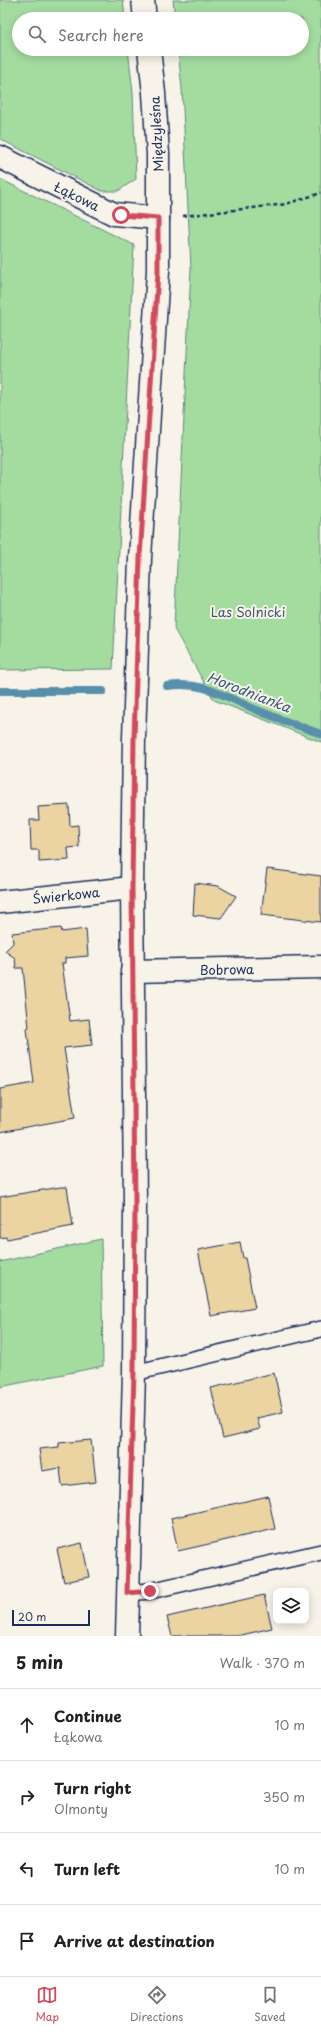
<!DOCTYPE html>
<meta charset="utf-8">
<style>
:root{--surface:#fff;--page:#f2f2f2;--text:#202124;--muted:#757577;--line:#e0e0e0;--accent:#d1495b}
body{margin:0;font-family:"Playpen Sans",sans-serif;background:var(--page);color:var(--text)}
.controls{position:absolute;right:12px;bottom:12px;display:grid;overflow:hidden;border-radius:8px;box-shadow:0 2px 10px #0003}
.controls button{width:36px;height:36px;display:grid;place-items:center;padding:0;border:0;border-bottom:1px solid var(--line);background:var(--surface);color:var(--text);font:20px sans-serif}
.scale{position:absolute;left:12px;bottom:10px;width:78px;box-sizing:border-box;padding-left:4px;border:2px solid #1b2f5e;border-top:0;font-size:11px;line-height:14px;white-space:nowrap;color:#1b2f5e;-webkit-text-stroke:3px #f7f3e8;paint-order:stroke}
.stop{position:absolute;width:12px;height:12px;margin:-9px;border:3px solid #d1495b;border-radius:50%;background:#fff}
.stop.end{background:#d1495b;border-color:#fff;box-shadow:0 1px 4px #0008}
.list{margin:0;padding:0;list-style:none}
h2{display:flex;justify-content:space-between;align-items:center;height:52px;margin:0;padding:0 16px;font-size:17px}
h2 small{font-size:13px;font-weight:400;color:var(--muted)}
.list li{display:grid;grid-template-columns:26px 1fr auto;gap:12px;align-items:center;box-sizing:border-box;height:72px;padding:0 16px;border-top:1px solid var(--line)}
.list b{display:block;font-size:15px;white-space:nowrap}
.list p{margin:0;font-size:13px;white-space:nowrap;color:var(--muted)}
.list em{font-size:13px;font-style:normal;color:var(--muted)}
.icon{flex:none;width:22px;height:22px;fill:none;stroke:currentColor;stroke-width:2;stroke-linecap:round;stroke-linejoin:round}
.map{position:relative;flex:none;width:321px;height:1636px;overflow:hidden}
.search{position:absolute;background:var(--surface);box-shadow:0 2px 10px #0003;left:12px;right:12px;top:12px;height:44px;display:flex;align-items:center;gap:10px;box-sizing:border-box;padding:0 14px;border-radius:22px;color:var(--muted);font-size:15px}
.sheet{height:340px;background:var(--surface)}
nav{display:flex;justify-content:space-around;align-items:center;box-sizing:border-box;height:56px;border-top:1px solid var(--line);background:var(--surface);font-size:11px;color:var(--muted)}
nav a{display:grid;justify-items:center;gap:2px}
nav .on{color:var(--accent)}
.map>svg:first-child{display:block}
</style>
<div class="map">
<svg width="321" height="1636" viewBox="0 0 321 1636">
<rect width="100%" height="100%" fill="#f7f3e8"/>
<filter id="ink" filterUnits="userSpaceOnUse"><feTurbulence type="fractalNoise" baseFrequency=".025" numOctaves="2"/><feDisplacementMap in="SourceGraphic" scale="8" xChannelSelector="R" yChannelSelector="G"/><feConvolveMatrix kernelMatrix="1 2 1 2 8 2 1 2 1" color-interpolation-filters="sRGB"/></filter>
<g filter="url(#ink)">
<g fill="#a4dca0" stroke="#60867f">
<path d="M0,0h123l2,19h-106v30h109l5,44 3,86 -18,12h-16l-102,-52z"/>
<path d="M173,0h148v742l-107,-42 -40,-71 17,-361 -9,-179 -4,-40h124v-30h-127z"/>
<path d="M0,179l134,66 -21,424 -113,1z"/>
<path d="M101,1239l2,127 -103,21v-125z"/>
</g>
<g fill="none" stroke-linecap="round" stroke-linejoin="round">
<g stroke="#5890ab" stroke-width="8">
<path d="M167,686c39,-5 55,10 90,24 21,9 43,16 64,24"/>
<path d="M0,691h103"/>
</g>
</g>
<g fill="#ecd3a2" stroke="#1b2f5e">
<path d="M69,805l1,21 8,-1 1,22 -11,1 1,12 -30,2v-12h-8l-1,-30h9l-1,-13z"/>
<path d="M267,869l54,7v46l-60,-7z"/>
<path d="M195,883l23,3 18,10 -15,22 -28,-3z"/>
<path d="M61,928l1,4 24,-3 2,27 -23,2v5h-3l8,58 19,-2 3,26 -28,3 11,70 -75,14v-43l34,-6 -7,-54 2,-1 -6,-60h-7l-1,-10 -10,-7 8,-8 -1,-10z"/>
<path d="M61,1187h6l6,39 -66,13 -1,-2 -6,1v-41z"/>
<path d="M240,1242l3,16h2l10,50 -44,8 -13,-66z"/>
<path d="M274,1373l9,39 -26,6 3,11 -37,9 -12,-50z"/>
<path d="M91,1440l5,42 -34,4 -2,-18 -18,3 -3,-22 20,-2v-4z"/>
<path d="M268,1496l7,33 -97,22 -7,-33z"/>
<path d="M82,1543l7,34 -25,5 -7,-33z"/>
<path d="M264,1595l8,33 -35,8h-65l-5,-19z"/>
</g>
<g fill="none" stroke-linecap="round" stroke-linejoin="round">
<defs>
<g id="service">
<path d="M134,1373l187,-44"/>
<path d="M127,1593l23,-2 171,-39"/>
</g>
<g id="minor">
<path d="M143,0l2,19"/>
<path d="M0,157l114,57 44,4"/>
<path d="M0,902l132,-14"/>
<path d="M132,971l189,-4"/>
<path d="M127,1636l7,-263 1,-171 -3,-314 2,-150 6,-180 18,-287v-117l-4,-61 -5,-44"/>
</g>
</defs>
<use href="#service" stroke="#1b2f5e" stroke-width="18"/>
<use href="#minor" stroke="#1b2f5e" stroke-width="25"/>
<path stroke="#1b2f5e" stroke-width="2.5" stroke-dasharray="4 3" stroke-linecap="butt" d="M183,216l103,-12 35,-11"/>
<use href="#service" stroke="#f7f3e8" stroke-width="15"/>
<use href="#minor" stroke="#f7f3e8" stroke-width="22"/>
</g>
</g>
<g fill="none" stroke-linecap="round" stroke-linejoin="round" filter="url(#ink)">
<path stroke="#d1495b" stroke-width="5" d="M121,215l37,3v54l-18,286 -6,180 -2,150 3,314 -1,171 -7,220 23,-2"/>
</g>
<g text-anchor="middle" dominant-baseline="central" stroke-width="4" stroke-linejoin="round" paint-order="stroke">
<g font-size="13" fill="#1b2f5e" stroke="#f7f3e8">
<text transform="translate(156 134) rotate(-93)">Międzyleśna</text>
<text transform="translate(77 196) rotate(26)">Łąkowa</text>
<text transform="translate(66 895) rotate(-6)">Świerkowa</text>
<text transform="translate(227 969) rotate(-1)">Bobrowa</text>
</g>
<g font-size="13" fill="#3d5a6e" stroke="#f7f3e8">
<text x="248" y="611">Las Solnicki</text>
</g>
<g font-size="14" font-style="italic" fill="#34587e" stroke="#f7f3e8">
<text transform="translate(249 692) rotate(21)">Horodnianka</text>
</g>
</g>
</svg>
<div class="controls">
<button><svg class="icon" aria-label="layers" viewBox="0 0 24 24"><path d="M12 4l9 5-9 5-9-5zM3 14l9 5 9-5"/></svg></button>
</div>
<div class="scale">20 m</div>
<div class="stop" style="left:121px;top:215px"></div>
<div class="stop end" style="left:150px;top:1591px"></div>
<div class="search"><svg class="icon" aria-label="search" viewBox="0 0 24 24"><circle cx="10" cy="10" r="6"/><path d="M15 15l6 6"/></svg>Search here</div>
</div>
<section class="sheet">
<h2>5 min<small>Walk · 370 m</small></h2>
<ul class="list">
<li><svg class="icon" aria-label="ahead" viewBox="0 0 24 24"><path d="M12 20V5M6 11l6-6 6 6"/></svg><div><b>Continue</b><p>Łąkowa</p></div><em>10 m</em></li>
<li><svg class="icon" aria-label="right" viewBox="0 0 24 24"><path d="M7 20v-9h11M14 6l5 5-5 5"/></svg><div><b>Turn right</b><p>Olmonty</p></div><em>350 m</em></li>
<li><svg class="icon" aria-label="left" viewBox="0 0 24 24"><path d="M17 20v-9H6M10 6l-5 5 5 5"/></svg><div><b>Turn left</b></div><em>10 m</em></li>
<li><svg class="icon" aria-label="arrive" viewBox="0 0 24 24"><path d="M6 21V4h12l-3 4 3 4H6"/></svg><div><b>Arrive at destination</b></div></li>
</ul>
</section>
<nav>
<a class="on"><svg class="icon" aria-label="map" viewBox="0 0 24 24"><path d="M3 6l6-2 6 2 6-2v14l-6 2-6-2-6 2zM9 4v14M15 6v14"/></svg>Map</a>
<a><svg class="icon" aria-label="directions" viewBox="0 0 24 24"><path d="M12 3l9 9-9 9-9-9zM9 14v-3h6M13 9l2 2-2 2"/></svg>Directions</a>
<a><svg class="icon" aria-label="saved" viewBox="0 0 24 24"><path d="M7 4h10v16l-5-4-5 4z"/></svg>Saved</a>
</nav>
